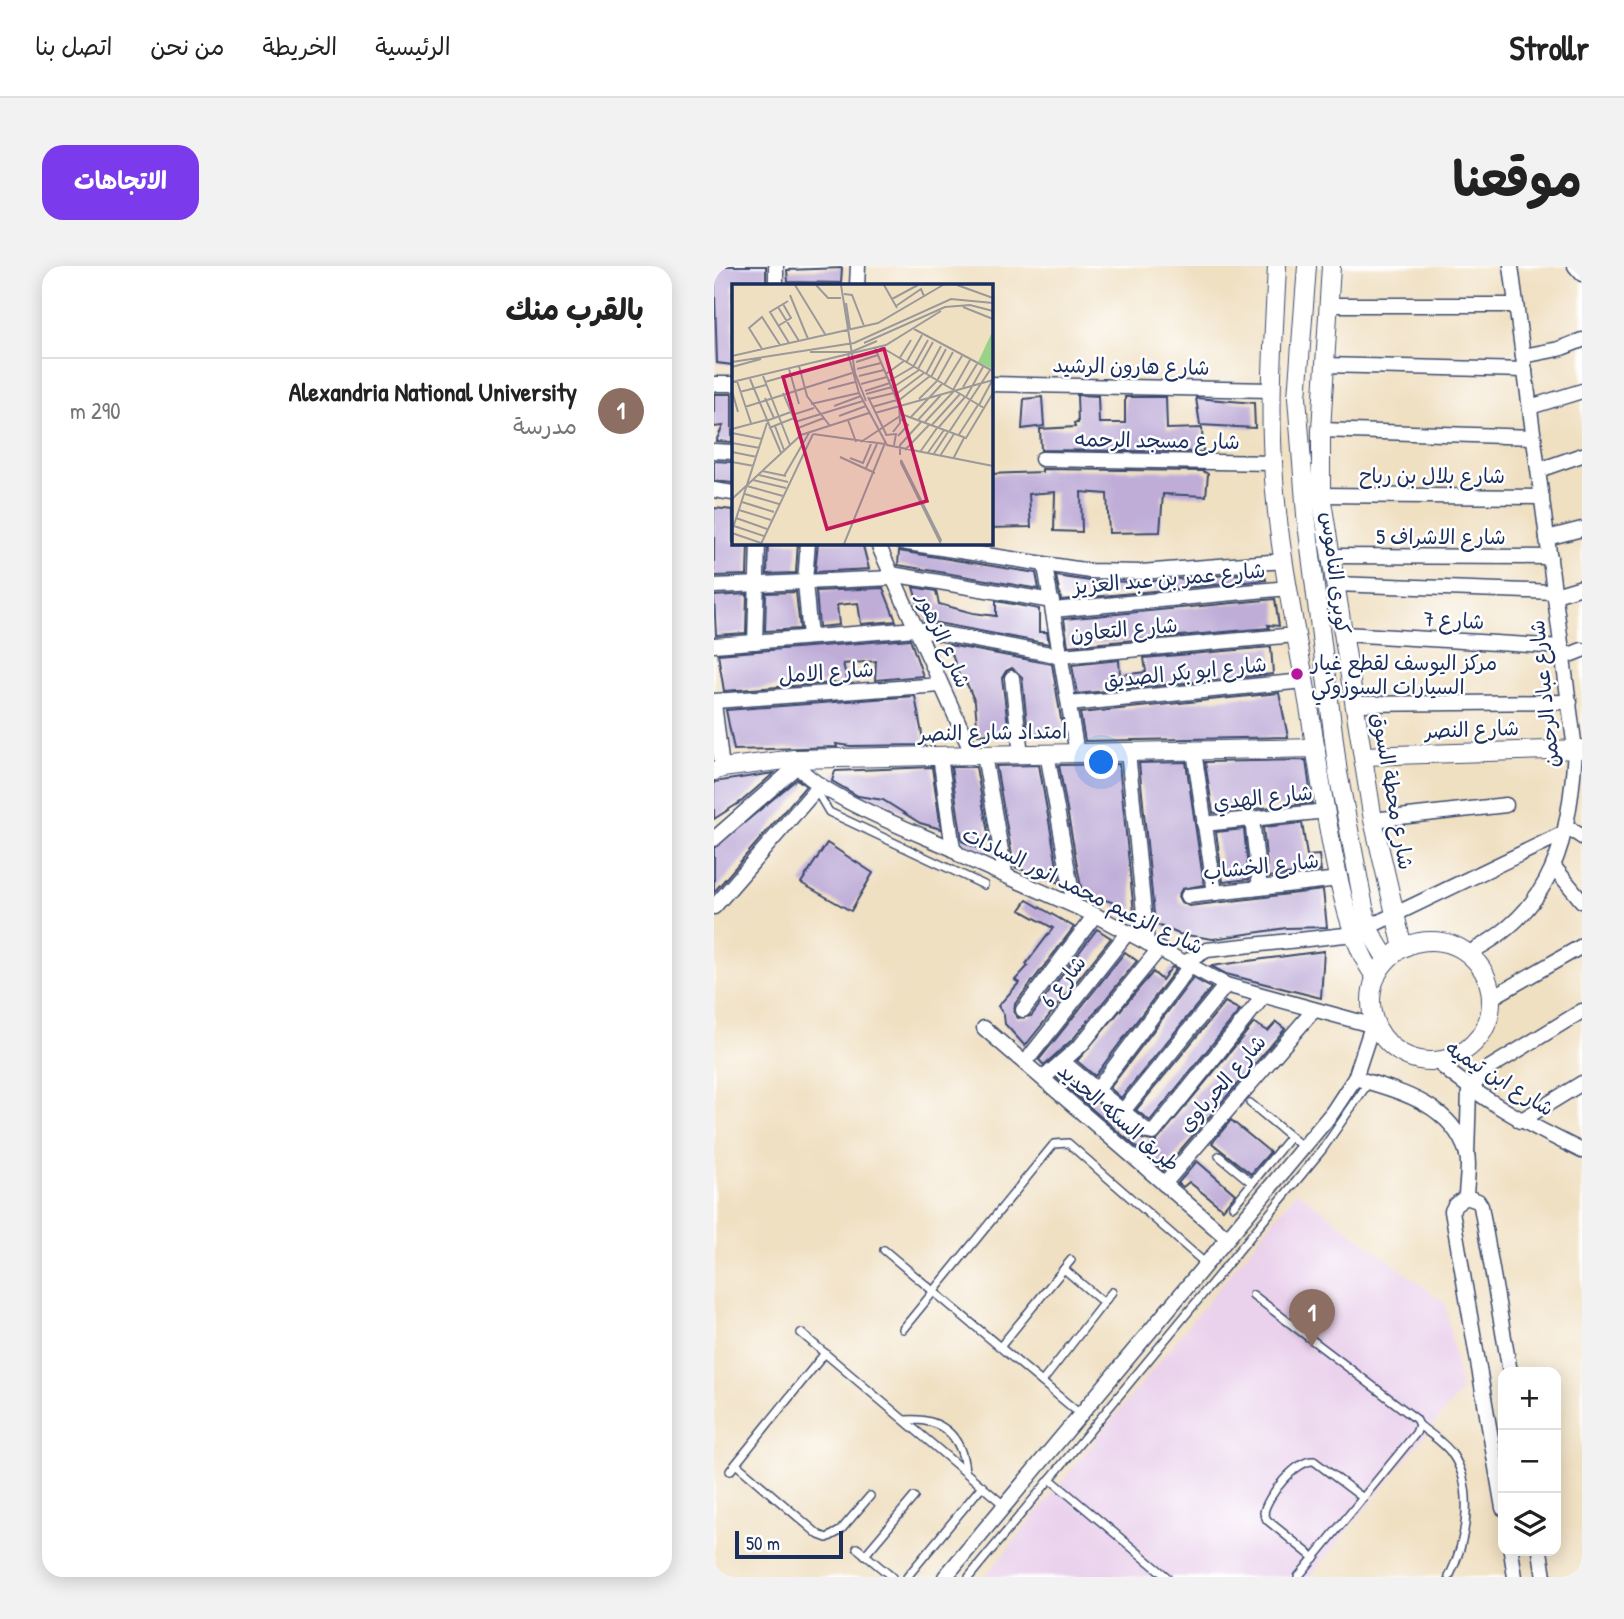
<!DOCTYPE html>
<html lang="ar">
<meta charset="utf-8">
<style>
:root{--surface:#fff;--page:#f2f2f2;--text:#222;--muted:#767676;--line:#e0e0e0;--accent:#7c3aed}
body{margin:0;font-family:"Patrick Hand","Playpen Sans Arabic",sans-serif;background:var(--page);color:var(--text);direction:rtl}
.controls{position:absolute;right:21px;bottom:21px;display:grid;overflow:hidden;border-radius:14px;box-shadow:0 4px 18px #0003}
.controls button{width:63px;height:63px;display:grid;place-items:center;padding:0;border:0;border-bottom:2px solid var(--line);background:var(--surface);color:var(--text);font:35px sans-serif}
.scale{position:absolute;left:21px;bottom:18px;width:108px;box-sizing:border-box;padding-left:7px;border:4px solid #1b2f5e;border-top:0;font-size:19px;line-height:24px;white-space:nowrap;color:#1b2f5e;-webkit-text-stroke:5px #fff;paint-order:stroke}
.you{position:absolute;left:388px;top:497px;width:24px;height:24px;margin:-18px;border:5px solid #fff;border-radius:50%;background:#1a73e8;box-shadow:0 0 0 10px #1a73e833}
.badge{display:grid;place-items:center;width:46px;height:46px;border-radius:50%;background:var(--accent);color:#fff;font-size:23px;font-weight:700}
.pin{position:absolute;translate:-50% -58px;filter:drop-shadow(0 2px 4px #0008)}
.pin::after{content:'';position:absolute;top:37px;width:24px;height:21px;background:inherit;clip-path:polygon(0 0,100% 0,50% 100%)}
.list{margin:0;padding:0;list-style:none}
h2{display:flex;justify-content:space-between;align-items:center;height:91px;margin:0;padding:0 28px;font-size:30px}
h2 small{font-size:23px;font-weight:400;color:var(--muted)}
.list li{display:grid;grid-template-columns:46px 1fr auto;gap:21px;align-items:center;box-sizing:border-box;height:105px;padding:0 28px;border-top:2px solid var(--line)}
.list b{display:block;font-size:26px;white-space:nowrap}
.list p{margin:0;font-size:23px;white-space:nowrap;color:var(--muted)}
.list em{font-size:23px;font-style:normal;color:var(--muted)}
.icon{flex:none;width:38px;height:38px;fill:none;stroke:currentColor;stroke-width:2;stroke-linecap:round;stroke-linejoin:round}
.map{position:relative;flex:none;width:868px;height:1311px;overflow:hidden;direction:ltr;border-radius:21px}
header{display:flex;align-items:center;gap:42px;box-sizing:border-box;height:98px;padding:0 35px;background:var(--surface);border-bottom:2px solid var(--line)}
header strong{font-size:33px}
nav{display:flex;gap:38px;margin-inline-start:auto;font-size:24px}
.intro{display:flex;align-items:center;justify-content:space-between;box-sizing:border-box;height:168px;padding:0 42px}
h1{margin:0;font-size:49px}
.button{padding:18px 32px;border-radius:21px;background:var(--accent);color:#fff;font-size:24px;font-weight:700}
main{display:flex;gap:42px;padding:0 42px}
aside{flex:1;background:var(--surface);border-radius:21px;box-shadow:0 4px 18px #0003}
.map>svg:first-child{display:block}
</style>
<header>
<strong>Strollr</strong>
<nav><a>الرئيسية</a><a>الخريطة</a><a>من نحن</a><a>اتصل بنا</a></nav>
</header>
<div class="intro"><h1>موقعنا</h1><a class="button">الاتجاهات</a></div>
<main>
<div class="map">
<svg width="868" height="1311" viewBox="0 0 868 1311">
<rect width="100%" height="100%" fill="#fff"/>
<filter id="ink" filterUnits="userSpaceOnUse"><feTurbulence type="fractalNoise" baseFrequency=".0143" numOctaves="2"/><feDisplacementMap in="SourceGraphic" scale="14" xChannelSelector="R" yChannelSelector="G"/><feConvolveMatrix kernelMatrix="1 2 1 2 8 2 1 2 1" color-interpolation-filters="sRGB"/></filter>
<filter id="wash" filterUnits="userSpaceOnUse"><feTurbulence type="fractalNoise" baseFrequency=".00686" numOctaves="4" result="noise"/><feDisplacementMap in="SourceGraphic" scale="28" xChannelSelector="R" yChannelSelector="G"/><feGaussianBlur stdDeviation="1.57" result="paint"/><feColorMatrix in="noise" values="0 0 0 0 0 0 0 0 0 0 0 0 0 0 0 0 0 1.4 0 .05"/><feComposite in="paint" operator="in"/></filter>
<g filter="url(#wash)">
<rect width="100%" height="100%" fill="#f0e0c2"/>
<path fill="#ead1ec" d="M583,925l148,112 16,88 -151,186h-325z"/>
<g id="blocks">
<g fill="#bfadd8">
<path d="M0,0h52v19h-33v80l-16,-2z"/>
<path d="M128,2l-1,15 -53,-1 -1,-12z"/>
<path d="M0,128h18v48l-16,-1 7,-15 -9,1z"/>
<path d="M363,129l21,1 1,27h26v-26h41l1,32 35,-1 1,24 -162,-2 -1,-21 35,-2 -1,-4h4z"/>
<path d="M328,131l2,29 -22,3 2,-30z"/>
<path d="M482,132l58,5 1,25 -55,-3z"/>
<path d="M0,195l19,1v21l-19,-2z"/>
<path d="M328,203l161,2 5,3 -2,22 -43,-2 -3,38 -51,1 -2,-39 -26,-2 1,40 -28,-1 1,-39 -26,2 2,33 -41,1v-54l52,-2z"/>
<path d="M0,242l19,2v32h15l-1,33 -33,1z"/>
<path d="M54,276h30l-2,31 -29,1z"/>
<path d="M104,276h44l7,27 -54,3z"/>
<path d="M185,285l137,22 3,16 -141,-24z"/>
<path d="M550,306l2,8 -205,20 -5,-24 34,5 51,1z"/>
<path d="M199,321l23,4 3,13 34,9 23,3v-15l43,8v23h8l2,12 -122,-23 -4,-16 -5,-1z"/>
<path d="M169,322l13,33 -35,3 -3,-21 -21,2 2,20 -20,2 -3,-36z"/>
<path d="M82,326l4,37 -35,2 1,-38z"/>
<path d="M33,328l-1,39 -30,2 -2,-39z"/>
<path d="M561,333l4,27 -11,-1 1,3 -201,18 -4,-27z"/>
<path d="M196,373l13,37 -48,4 1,-19 -33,3 5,18 -124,9 -6,-37z"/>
<path d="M235,379l103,19 12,73 -36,-4 -6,-56 -10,-9 -6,3 -4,7 7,54 -31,3 -3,-33 -8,-18h-5z"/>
<path d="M557,381l2,27 -196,20 -5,-29 47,-5 1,15 26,-3 -2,-14z"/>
<path d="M565,427l9,44 -203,4 -5,-28z"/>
<path d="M201,430l9,49 -74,1 -14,-2 1,3 -103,3 -8,-40z"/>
<path d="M592,494l6,43 -99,10 -8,-51z"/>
<path d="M472,496l18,123 -22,4 -4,7 3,6 8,4 134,-16 4,37 -41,1 -73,11 -34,-5 -24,-10 -16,-161z"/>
<path d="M405,498l15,149 -15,-2 -7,-9 -30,-9 -23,-128z"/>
<path d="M325,499l21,118 -46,-16 -18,-101z"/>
<path d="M218,501l9,62 -21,-6 -37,-23 -25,-4 -26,-15 3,-10z"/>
<path d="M237,501h25l16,88 -30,-14z"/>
<path d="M60,507l-32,28 -28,18v-37z"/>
<path d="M83,513l9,7 -92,106v-44z"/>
<path d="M588,557l5,33 12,-1 2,16 -53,6 -5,-50z"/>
<path d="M530,563l5,50 -26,3 -7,-50z"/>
<path d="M113,577l46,30 -22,38 -50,-28z"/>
<path d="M313,634l47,27 -59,77 -1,9 4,5 13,-2 66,-87 14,9 -86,108 -20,-22 -1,-9 -6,-9 21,-23 -4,-3 13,-14 -2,-2 27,-36 -33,-18z"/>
<path d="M610,685l-3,47 -95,-24 -15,-8z"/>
<path d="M411,686l12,9 -63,77 -30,27 -5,-5z"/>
<path d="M458,701l4,2 -81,107 -18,-15 76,-89 9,8z"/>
<path d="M479,712l18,10 -90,110 -11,-10z"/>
<path d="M511,736l15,8 -90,111 -14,-11z"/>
<path d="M562,756l9,7 -122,141 -106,-91 6,-5 79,65 14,3 98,-119 14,8z"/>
<path d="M517,854l39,32 -19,22 -39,-31z"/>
<path d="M483,895l38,33 -12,15 -34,-27 -6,5 -5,-4z"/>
</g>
</g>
</g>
<g filter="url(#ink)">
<use href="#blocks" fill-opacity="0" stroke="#3b4a6d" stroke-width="2"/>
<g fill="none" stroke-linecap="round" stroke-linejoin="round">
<defs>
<g id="service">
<path d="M102,524l13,22 155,73"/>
<path d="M536,837l53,44"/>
<path d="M505,890l33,27"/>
<path d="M519,940l57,-69"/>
<path d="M170,984l196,164"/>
<path d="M350,1003l40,34"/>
<path d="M539,1029l163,124 3,6 -3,8 -118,144"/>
<path d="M189,1063l151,-185 14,-1 138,121"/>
<path d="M87,1067l203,172"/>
<path d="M286,1081l71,-87"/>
<path d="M328,1116l70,-90"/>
<path d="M191,1154c36,-3 57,15 60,51"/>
<path d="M705,1159c11,9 26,18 33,29 24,34 14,89 -3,123"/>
<path d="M22,1198l83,71 8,3 13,-7 30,-35"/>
<path d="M16,1205l95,-118"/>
<path d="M336,1213l117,98"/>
<path d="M143,1282l35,29"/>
<path d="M151,1289l49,-58"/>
<path d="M600,1292l-47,-38 -3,-7c2,-16 33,-54 50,-52l49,37"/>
<path d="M193,1311l75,-91"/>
<path d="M255,1311l353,-427 47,-68"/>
</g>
<g id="minor">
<path d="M62,0v19"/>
<path d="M861,0l7,8"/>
<path d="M143,19l1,-19"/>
<path d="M614,39h188"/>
<path d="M809,90l36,-7 23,-9"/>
<path d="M610,99l201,5"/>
<path d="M0,118h19"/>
<path d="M276,118l281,6"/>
<path d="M816,141l52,-16"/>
<path d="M607,164l213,7"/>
<path d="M0,185l19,1"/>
<path d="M328,193l231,4"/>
<path d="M825,204l43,-15"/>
<path d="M0,224l19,3"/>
<path d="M607,229l221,2"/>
<path d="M833,272l35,-9"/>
<path d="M94,276l-3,40 5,55"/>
<path d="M163,276l96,213"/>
<path d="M187,276l189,29 51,1 143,-11"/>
<path d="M617,290l219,1"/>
<path d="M331,300l32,187"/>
<path d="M177,308l161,27"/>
<path d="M621,318l220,8"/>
<path d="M0,320l179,-8"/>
<path d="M841,329l27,-8"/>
<path d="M339,344l235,-22"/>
<path d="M630,368l218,13"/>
<path d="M41,376l3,-100"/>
<path d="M0,379l202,-16 145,27 235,-21"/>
<path d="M850,391l18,-7"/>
<path d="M298,412l9,76"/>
<path d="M0,435l227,-16"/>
<path d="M0,437l8,65"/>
<path d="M355,438l235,-23"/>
<path d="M641,438l215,-2"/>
<path d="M480,485l21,142"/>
<path d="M414,486l19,191"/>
<path d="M333,487l27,152"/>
<path d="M270,489l21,118"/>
<path d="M226,490l13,93"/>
<path d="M80,493c10,31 126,75 159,90l8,7 134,59 131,70 145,40"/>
<path d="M538,553l8,69"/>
<path d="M659,554l133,-15"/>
<path d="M490,558l122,-13"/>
<path d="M852,560l16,11"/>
<path d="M0,573l83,-73"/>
<path d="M840,601l28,34"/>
<path d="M474,630l151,-17"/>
<path d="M0,641l105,-121"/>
<path d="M754,687c86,-41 102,-116 107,-204l-64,-483"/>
<path d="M470,697l23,-13 147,-16 210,-101"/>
<path d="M777,732l91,-52"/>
<path d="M309,744l72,-95"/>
<path d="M270,762l243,210"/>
<path d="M317,789l97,-123"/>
<path d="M722,795c45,39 93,64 146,90"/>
<path d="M349,796l85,70 5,1 109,-135"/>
<path d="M334,808l33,-29 78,-96"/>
<path d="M641,812c44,13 97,26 112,76 3,12 -1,30 -1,43"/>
<path d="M383,824l93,-124"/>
<path d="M409,845l103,-126"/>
<path d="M806,855l62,-38"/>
<path d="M753,889l2,-65 20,-22 93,-57"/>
<path d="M450,918l149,-173"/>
<path d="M789,1242l-51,-297 3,-6 11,-8 12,4 3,5 29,166"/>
<path d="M797,1285l4,26"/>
<path d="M826,1285l4,26"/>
<path d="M231,1311l387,-464 23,-35 19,-58"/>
</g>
<g id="tertiary">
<path d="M563,0c-3,65 -8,130 -4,196 4,84 23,168 37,251 10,60 29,223 66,264"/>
<path d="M593,0l-10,131 9,118 32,258 30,155 19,32"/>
<path d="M617,0l-10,164v65l52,325 30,128"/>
<path d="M649,490l219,-7"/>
<path d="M0,505l8,-3 72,-9 522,-11"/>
<circle cx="717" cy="735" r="60"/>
</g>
</defs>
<use href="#service" stroke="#3b4a6d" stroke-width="10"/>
<use href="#minor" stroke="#3b4a6d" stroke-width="17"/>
<use href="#tertiary" stroke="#3b4a6d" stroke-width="20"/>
<use href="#service" stroke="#fff" stroke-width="7"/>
<use href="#minor" stroke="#fff" stroke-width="14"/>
<use href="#tertiary" stroke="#fff" stroke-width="18"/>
</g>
</g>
<circle fill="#b5179e" stroke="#fff" stroke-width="2.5" cx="583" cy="408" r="7"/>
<g text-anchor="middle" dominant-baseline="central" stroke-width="5" stroke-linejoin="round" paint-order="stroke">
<g font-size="21" fill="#1b2f5e" stroke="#fff">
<text transform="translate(417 100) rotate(1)">شارع هارون الرشيد</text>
<text transform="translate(443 174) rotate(1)">شارع مسجد الرحمه</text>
<text x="718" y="209">شارع بلال بن رباح</text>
<text x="727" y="270">شارع الاشراف 5</text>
<text transform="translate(622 307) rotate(83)">كوبرى الناموس</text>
<text transform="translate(455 312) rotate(-5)">شارع عمر بن عبد العزيز</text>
<text transform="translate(740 354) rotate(3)">شارع 7</text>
<text transform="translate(410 363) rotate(-5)">شارع التعاون</text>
<text transform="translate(230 374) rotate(66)">شارع الزهور</text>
<text transform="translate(112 406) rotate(-4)">شارع الامل</text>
<text transform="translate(471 406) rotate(-6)">شارع ابو بكر الصديق</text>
<text transform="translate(830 428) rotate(-96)">شارع عباد الرحمن</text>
<text transform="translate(758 463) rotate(-2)">شارع النصر</text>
<text transform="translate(279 466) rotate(-1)">امتداد شارع النصر</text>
<text transform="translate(679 525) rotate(80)">شارع محطة السوق</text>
<text transform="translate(549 531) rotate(-6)">شارع الهدي</text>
<text transform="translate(547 600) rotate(-6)">شارع الخشاب</text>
<text transform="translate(369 624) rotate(26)">شارع الزعيم محمد انور السادات</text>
<text transform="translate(349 715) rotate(-52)">شارع 6</text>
<text transform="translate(786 812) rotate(32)">شارع ابن تيميه</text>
<text transform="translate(508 817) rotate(-49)">شارع الحرباوى</text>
<text transform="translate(405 851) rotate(41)">طريق السكه الحديد</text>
</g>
<g font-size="21" fill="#1b2f5e" stroke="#fff" text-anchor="start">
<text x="597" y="396">مركز اليوسف لقطع غيار<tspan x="597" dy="24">السيارات السوزوكي</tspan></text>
</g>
</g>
<g transform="translate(18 18)">
<rect width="261" height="261" fill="#f0e0c2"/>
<path d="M261,46v39l-15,-7z" fill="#99d387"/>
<path fill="none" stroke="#9b999a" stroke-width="2" d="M63,1l30,49M84,1l12,13h13M109,1l14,88 11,28M152,1l13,23M225,1l36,13M112,10l8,1 12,31M58,11l18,44M160,15l26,-14M56,17l-18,11 19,31M114,19l4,26M164,22l25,-17 3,7M46,23l21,34M231,23l30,12M46,42l13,-8 -8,-14M182,45l79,42M132,59l81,-36 25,-2 23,6M149,63l103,61M143,64l24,57 1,18 -7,9M30,65l-13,-21 13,-11 18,28M78,68h41l26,-11M116,70l11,39 28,52 106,21M0,72l146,-33 65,-38M167,75l12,-19M0,78l122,-19 97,-44 42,4M124,78l22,-7M174,79l16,-28M67,82l8,30 23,30M0,83l29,-8M57,85l10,35M125,85l24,-6M186,85l15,-27M154,90l18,-13M194,90l15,-28M31,92l27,69M127,92l25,-6M199,93l15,-28M18,95l31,74M5,97l14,42M157,97l24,-14 15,-27M0,98l154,-37 55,-34M33,98l35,-10M129,100l26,-7M212,101l18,-29M231,103l14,-23M160,104l27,-18M96,105l27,-7M221,106l17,-30M0,107l6,21M133,107l25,-8M8,108l26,-7M51,109l18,42M134,110l26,-7M163,111l29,-22M136,113l18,37M234,113l17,-30M33,114l9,20M137,115l25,-6M187,115l18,-18 16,-29M166,117l32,-25M79,120l48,-11M247,121l14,-26M102,122l27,-10M13,123l107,-34M140,123l25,-7M143,129l118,-33M169,130l65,24 27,-45M60,131l22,-7M107,132l27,-10M178,134l32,-34M116,136l8,22M186,136l23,-25M34,137l25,-9M63,138l68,-21M192,139l30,-32M43,142l9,24M199,142l29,-32M37,144l25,-10M66,144l26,-10M206,144l27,-31M0,145l34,-9M217,148l41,-62M0,149l30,6M81,150l72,10M153,151l11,-1 -2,11M166,152l10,-11 -7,-6M226,152l20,-31M129,158l39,-26M0,159l28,5M173,166l24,-25M0,168l25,5M188,168l17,-24M195,170l17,-24M168,171v-10l21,-23M201,171l15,-23M208,172l14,-22M108,173l35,16M118,174l13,5 8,-19M221,175l11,-21M169,176l40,80 -1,2 -39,-79zM0,178l22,4M134,184l11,-24M30,187l24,5M27,191l29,7M52,192l25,-43M21,196l33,8M15,202l36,10M13,210l34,10M0,215l69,-64 68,-22M10,218l32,10M7,226l32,10M4,234l31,11M2,242l30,10M0,247l35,-108M0,249l29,10M29,260l52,-110M112,260l41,-101"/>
<path fill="#c2185b" fill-opacity="0.15" stroke="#c2185b" stroke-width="3.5" d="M152,65l43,152 -100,28 -44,-152z"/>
<rect width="261" height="261" fill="none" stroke="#1b2f5e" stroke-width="3.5"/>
</g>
</svg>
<div class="controls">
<button>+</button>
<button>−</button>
<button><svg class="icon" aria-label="layers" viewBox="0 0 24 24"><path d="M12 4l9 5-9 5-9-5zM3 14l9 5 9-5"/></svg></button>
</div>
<div class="scale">50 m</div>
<div class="you"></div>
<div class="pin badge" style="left:598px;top:1081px;background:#8d6e63">1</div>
</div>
<aside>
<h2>بالقرب منك<small></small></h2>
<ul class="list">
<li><span class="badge" style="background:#8d6e63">1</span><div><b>Alexandria National University</b><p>مدرسة</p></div><em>290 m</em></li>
</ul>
</aside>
</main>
